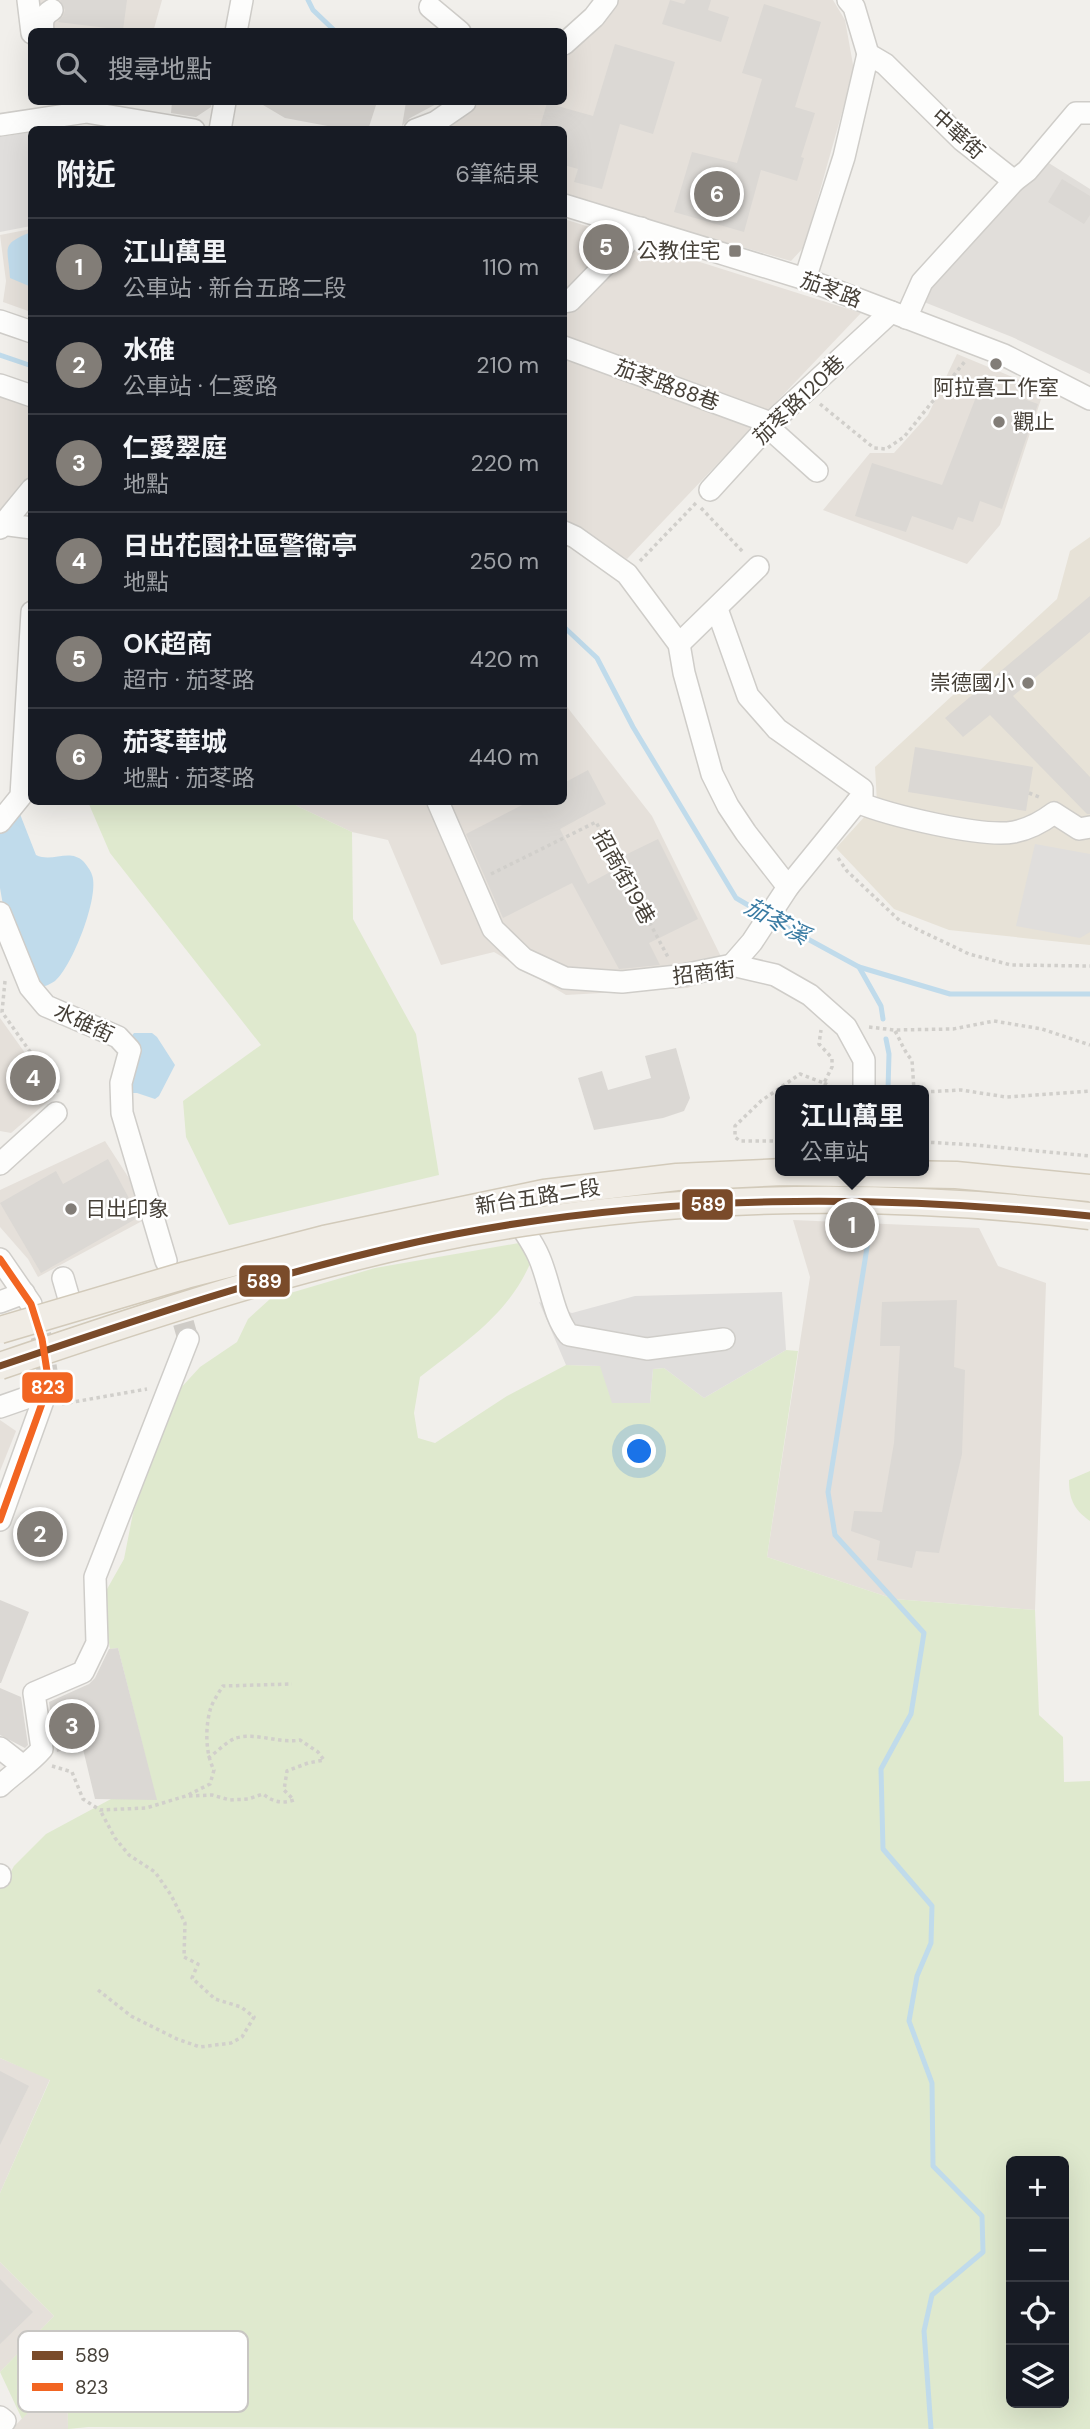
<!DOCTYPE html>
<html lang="zh-TW">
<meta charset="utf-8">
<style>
:root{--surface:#171b24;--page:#20242c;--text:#f1f3f6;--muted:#9ea1a6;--line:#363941;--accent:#827d77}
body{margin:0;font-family:"DM Sans","Noto Sans TC",sans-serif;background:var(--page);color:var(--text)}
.controls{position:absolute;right:21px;bottom:21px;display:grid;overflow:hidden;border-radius:10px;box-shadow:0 7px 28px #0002}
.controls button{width:63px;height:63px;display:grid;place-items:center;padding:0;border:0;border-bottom:2px solid var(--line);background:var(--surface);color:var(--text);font:35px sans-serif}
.you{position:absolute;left:640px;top:1452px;width:24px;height:24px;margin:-18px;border:5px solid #fff;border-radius:50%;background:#1a73e8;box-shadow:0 0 0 10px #1a73e833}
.badge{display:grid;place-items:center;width:46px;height:46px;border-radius:50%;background:var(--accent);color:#fff;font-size:23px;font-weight:700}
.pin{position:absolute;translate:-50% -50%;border:4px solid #fff;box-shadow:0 2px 7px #0006}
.popup{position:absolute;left:775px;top:1085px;width:154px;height:91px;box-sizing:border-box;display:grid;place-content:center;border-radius:10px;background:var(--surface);filter:drop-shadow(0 2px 5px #0005);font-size:23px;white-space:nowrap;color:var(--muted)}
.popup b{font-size:26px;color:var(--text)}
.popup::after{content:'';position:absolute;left:50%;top:100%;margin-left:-14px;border:14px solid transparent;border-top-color:var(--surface)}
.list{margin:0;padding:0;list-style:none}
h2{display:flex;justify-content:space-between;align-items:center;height:91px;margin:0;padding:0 28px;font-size:30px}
h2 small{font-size:23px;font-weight:400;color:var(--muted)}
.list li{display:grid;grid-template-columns:46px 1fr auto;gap:21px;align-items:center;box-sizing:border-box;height:98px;padding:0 28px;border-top:2px solid var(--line)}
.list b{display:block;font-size:26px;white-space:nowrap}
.list p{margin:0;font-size:23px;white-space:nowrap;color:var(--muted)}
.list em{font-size:23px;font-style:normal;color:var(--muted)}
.icon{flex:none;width:38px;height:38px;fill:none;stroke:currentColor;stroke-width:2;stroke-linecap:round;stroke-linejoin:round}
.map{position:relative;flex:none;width:1090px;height:2429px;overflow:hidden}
.search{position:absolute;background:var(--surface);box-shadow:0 7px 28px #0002;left:28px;top:28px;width:539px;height:77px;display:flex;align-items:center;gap:18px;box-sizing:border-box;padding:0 24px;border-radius:10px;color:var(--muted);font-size:26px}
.panel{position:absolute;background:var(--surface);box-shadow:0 7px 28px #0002;left:28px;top:126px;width:539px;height:679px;border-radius:10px}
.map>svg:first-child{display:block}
</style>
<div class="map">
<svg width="1090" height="2429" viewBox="0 0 1090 2429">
<rect width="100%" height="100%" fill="#f1efeb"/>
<g fill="#e5e0da">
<path d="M40,0h122l-9,32 -112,-1z"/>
<path d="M619,0h214l12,20 9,50 -50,177 -13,14 -227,-65v-66h-118l35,-28h83v-44l37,-34z"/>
<path d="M564,219l297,94 -234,246 -63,-37z"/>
<path d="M31,229v83l-28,-10 3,-21 -6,-46z"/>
<path d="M957,354l87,36 -44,135 -33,39 -144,-54 47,-57h24l34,-38z"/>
<path d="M0,393l32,10 -1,71 -31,37z"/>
<path d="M564,703l88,113 78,159 -43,13 -121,7 -72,-43 -53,13 -53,-125 -36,-8 -55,-26 -2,-4h269z"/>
<path d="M0,1018l55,77 -44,38 -11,-2z"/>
<path d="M105,1141l29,45 10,34 -106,57 -10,-18 -28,-32v-37z"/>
<path d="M793,1220l186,8 19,38 48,17 -11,327 -141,-11 -127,-42 43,-280z"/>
<path d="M0,1420l16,11 -16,40z"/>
<path d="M0,2058l50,21 -50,114z"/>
<path d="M0,2262l54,54 -54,56z"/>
<path d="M48,2341l19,6 1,82h-56l22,-23z"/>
</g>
<path fill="#e1deda" d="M1044,160l46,29v185l-78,-37 -88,-35 5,-13z"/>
<path fill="#e7e2d7" d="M1090,537v408l-141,-15 -55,-21 -58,-61 41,-45 -2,-36 182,-168 13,-48z"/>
<g fill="#dfe9ce" fill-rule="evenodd">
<path d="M88,802h207l2,4 55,26 1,87 63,115 23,141 -210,50 -43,-88 -3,-36 78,-56 -151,-192z"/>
<path d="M519,1243l13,16c-22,55 -67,83 -112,118l-6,36 4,25 17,5 72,-47 59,-31 34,1 50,37 3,-34 11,-1 40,30 82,-48 12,1 -31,206 127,42 141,11 4,105 24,22 1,45 26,-1v648l-1002,-2 -20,2 -1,-82 -19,-6 -14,65 -12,13 -22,-47 54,-56 -54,-54v-69l50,-113 -50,-22v-171l4,-3 10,-18 32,-32 65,-35h45l-38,-151 -8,1 -8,-51 22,-39 9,-46 45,-122 22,-24 37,-25 11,-23 22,-20 105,-31zM1011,2161h53v242h-53z"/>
<path d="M1090,1471v50c-16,-11 -21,-22 -21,-41z"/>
</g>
<g fill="#e0dedc">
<path d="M31,132v94l-31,6v-95z"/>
<path d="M1035,844l55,10v78l-10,6 -64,-12z"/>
<path d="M782,1292l4,58 -82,48 -40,-30 -11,1 -3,34h-38l-12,-37 -34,-1 -27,-63 33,11 63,-17z"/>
</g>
<g fill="#c0dbeb">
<path d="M31,232l1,53 -3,1 -19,-8c-2,-32 -10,-33 21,-46z"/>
<path d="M18,809l18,46c16,8 33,-7 47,6 3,3 8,10 9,14 8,21 -20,92 -37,106 -4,3 -10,5 -15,7l-37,-83 -3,-17v-54l1,-6z"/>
<path d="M134,1033h18l5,4 18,28 -16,31 -4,3 -18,-6h-13l6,-55z"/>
</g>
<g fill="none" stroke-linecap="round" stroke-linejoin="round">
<g stroke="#c0dbeb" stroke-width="5">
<path d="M308,0l5,10 23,22"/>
<path d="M0,355l32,11"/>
<path d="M564,627l33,31 36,69 103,171 29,17"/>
<path d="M773,920l86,47 91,27h140"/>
<path d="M859,967l22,39 2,13"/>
<path d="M886,1039l3,15 -1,36"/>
<path d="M873,1210l-45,282 7,43 89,98 -13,81 -30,55 2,80 49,57 -1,37 -14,33 -8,45 23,62 1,83 49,50 1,36 -51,43 -8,36 7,98"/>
</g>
</g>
<g fill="#dbd8d4">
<path d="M60,0h67l-4,30 -65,-8 5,-6 2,-6z"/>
<path d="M670,0l14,4 2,-4h25l-3,10 21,7 -8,25 -59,-18z"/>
<path d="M764,4l57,18 -26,85 20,6 -14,44 3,1 -7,23 -36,-11 -17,62 -70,-20 18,-60 45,11 25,-84 -20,-6z"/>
<path d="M615,44l60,18 -22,72 -33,-10 -18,65 -28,-7 4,-13 -14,-4v-35h-25l8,-27 46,13z"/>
<path d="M172,102h40l-1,5 -15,10 -25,-4z"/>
<path d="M258,102h119l-9,28h-19l-64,-12z"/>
<path d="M406,102h34l-30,16 -8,8z"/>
<path d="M1062,179l28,17v19l-6,9 -36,-22z"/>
<path d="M981,384l57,20 -36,105 -22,-8 -7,21 -15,-5 -5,13 -41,-14 -6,16 -51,-16 17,-53 70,22z"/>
<path d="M1090,596v36l-77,64 77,81v37h-3l-97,-99 -27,22 -18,-19z"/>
<path d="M915,747l118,20 -7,44 -118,-19z"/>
<path d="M588,770l18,34 -46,25 28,55 35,-19 -4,-7 39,-19 40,80 -49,24 11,22 -41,4 -47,-86 -69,35 -37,-84 62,-32h36v-19z"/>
<path d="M676,1048l14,50 -6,13 -21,7 -69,12 -16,-52 24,-7 6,19 43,-12 -6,-22z"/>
<path d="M108,1159l31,58 -98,56 -41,-70 56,-32 7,13z"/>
<path d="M957,1300l-3,67 11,3 -3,84 -23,99 -23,-2 -4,17 -35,-8 3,-19 -29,-10 3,-20 28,1 12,-69 6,-97h-20l2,-44z"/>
<path d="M0,1600l29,12 -28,71h-1z"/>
<path d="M118,1648l39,152 -62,-1 -13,-54 -25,7 -8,-50 40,-18 6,-6 14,-29z"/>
<path d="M0,1688l21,9 7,48 -3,3 -25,-13z"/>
<path d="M0,2071l29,15 -29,59z"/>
<path d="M0,2279l33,33 -33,32z"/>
</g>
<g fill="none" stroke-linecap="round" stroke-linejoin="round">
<g stroke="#cfccc7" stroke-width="21" stroke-dasharray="21 10" stroke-linecap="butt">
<path d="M860,1226l2,-39"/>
<path d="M175,1293l13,46"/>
<path d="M31,1306l11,33 7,45"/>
</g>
<defs>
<g id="minor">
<path d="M28,0l4,33"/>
<path d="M848,0l6,7 14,47 17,10 77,76 52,41 13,-10 49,-58h14"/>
<path d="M430,7l30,25"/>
<path d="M43,32c-1,-11 -1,-16 9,-22"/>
<path d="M236,32l6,-32"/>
<path d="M564,44l30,-27 13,-17"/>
<path d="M0,125l86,-13 108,18"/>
<path d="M220,130l5,-28"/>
<path d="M415,130l21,-8 29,-20"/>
<path d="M564,205l241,74 199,76 86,44"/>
<path d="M805,279l39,-122 24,-103"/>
<path d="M564,302l6,-1 71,-73"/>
<path d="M906,318l16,-36 92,-101"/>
<path d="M0,321l32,11"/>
<path d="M564,347l207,76"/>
<path d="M0,385l32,11"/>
<path d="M768,427l49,44"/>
<path d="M710,490l61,-67 120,-111"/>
<path d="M0,524l32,4"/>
<path d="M0,528l32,-39"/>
<path d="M564,532l11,5 52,37 52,70 5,29 28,101 16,32 18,27 42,54"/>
<path d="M717,609l31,87 29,33 85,60v7l-74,91 -36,55 -20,23"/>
<path d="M679,644l79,-77"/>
<path d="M438,802l55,127 31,30 41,19 57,4 56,-6 54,-11 43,10 35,20 36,32 18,33v30"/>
<path d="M857,802c31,13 125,36 157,30 15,-3 28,-10 40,-19l25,16 11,-2"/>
<path d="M0,822l21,-26 11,-184"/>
<path d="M0,913l30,74 16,19 72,31 12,13 -9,33 1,30 44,148"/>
<path d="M0,1164l56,-51"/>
<path d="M519,1223c7,11 15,22 20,34 11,25 14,59 30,78l78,14 77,-10"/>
<path d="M0,1259l31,45"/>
<path d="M63,1278l9,31"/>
<path d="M0,1302l24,-9"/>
<path d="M0,1407l46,-16"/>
<path d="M0,1520l49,-136"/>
<path d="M0,1748l23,18"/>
<path d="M0,1786c14,-13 30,-23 42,-37l-8,-56 49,-21 14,-29 -2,-66 93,-238"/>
<path d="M0,1875v2"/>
<path d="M0,2417l5,4 -5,5"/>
</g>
</defs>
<use href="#minor" stroke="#cfcdc9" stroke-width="24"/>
<g stroke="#d1cfcb" stroke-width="3.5" stroke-dasharray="3.5 3.5" stroke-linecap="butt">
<path d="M820,404l54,44 12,1 18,-12 62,-77"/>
<path d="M701,508l43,45"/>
<path d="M640,561l56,-58"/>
<path d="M1029,793l13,5"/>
<path d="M838,858l9,13 53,50 69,33 42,11 79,1"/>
<path d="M491,874l105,-52 73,137"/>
<path d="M5,981l-3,31 58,82"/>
<path d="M869,1027l25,3 59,-1 41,-8 48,8 48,16"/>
<path d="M895,1031c6,10 9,21 17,29l2,30"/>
<path d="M824,1083l13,7"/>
<path d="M924,1092l37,-2 45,7 84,-6"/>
<path d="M780,1141h-40l-5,-4v-11l26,-25 39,-27 24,9 8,-16v-9l-13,-14 2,-14"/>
<path d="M924,1142l51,3 115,11"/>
<path d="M62,1404l85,-15"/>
<path d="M52,1766l20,6 11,27 17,11 46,-2 40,-12 24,-12 4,-14c-9,-17 -9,-44 -3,-63 3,-7 8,-15 12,-21l69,-2"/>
<path d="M189,1796l23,-1 18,5 18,-1 15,-5c10,8 19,10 31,6l-10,-10 3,-19 21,-8 16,-3 -6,-8 -18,-12c-21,4 -43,-8 -64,-2 -9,3 -20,15 -28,20"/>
<path d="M98,1990l33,26 46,23 23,8 31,-4 11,-6 12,-20 -13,-10 -26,-8 -23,-21 6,-14 -14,-7 1,-34 -14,-28 -16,-23 -26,-17 -14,-17 -15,-28"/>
</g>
<use href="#minor" stroke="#fdfdfc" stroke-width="21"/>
<defs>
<g id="major-bridge">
<path d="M0,1330l186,-55 138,-36 220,-46 133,-16 106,-5 173,3 134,13"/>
<path d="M0,1366c170,-58 344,-116 522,-143 188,-29 379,-30 568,-7"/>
</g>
</defs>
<use href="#major-bridge" stroke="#d2caba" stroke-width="29" stroke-linecap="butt"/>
<use href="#major-bridge" stroke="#f0ece5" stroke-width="26"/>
<defs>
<path id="bus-1" d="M0,1366c150,-51 300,-102 456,-132 210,-40 422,-40 634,-18"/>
<path id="bus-2" d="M0,1259l31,45 11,35 7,45 -49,136"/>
</defs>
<use href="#bus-1" stroke="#fff" stroke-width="12"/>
<use href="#bus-2" stroke="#fff" stroke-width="12"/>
<use href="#bus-1" stroke="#7a4b2a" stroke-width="7"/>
<use href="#bus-2" stroke="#f26522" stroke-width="7"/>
</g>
<g fill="#827d77" stroke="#fff" stroke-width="2.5">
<rect x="728" y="244" width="14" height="14" rx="3.5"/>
<circle cx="996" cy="364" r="7"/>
<circle cx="999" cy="422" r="7"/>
<circle cx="1028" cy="683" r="7"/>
<circle cx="71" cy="1209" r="7"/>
</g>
<g text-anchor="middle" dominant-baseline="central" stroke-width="5" stroke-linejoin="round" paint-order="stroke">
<g font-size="21" fill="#464038" stroke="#fff">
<text transform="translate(958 134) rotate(42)">中華街</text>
<text transform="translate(831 290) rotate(20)">茄苳路</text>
<text transform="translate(667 385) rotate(20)">茄苳路88巷</text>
<text transform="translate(799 400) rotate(-44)">茄苳路120巷</text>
<text transform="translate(624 877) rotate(61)">招商街19巷</text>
<text transform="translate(704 973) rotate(-7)">招商街</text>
<text transform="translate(84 1023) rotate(25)">水碓街</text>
<text transform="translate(538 1197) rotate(-9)">新台五路二段</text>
</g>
<g font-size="21" fill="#464038" stroke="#fff" text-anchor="end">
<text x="721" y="251">公教住宅</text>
<text x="996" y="388" text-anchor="middle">阿拉喜工作室</text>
<text x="1013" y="422" text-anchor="start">觀止</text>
<text x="1014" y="683">崇德國小</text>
<text x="85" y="1209" text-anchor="start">日出印象</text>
</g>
<g font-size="23" font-style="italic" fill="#387aa2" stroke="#fff">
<text transform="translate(777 921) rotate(29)">茄苳溪</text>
</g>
</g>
<rect x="18" y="2331" width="230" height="81" rx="10" fill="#fff" stroke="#c8c6c3" stroke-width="2"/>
<rect x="32" y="2351" width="31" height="9" fill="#7a4b2a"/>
<rect x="32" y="2383" width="31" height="8" fill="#f26522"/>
<g font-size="19" fill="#464038">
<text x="75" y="2362">589</text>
<text x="75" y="2394">823</text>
</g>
<g stroke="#fff" stroke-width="2.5">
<rect x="681" y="1188" width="53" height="33" rx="7" fill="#7a4b2a"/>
<rect x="238" y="1264" width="53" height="34" rx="7" fill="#7a4b2a"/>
<rect x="21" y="1371" width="53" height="33" rx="7" fill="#f26522"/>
</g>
<g font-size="19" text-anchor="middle" font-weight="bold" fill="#fff">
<text x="708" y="1211">589</text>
<text x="264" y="1288">589</text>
<text x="48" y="1394">823</text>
</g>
</svg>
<div class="controls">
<button>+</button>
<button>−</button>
<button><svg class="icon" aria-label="locate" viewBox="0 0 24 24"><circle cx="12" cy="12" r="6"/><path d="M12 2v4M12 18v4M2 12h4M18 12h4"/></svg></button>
<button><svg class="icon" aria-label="layers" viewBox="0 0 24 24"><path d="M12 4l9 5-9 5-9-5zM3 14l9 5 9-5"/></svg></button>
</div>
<div class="you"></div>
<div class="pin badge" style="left:852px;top:1225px">1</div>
<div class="popup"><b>江山萬里</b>公車站</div>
<div class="pin badge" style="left:40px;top:1534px">2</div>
<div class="pin badge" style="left:72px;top:1726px">3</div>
<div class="pin badge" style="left:33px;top:1078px">4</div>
<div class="pin badge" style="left:606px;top:247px">5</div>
<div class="pin badge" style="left:717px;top:194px">6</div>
<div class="search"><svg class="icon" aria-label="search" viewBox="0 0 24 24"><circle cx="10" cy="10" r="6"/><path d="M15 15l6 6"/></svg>搜尋地點</div>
<section class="panel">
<h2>附近<small>6筆結果</small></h2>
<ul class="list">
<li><span class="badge">1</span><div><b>江山萬里</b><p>公車站 · 新台五路二段</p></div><em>110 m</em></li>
<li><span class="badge">2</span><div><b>水碓</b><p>公車站 · 仁愛路</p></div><em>210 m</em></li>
<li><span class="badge">3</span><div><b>仁愛翠庭</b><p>地點</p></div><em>220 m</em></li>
<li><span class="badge">4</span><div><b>日出花園社區警衛亭</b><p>地點</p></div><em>250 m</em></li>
<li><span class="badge">5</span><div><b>OK超商</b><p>超市 · 茄苳路</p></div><em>420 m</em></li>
<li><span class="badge">6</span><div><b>茄苳華城</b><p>地點 · 茄苳路</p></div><em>440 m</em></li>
</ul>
</section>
</div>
